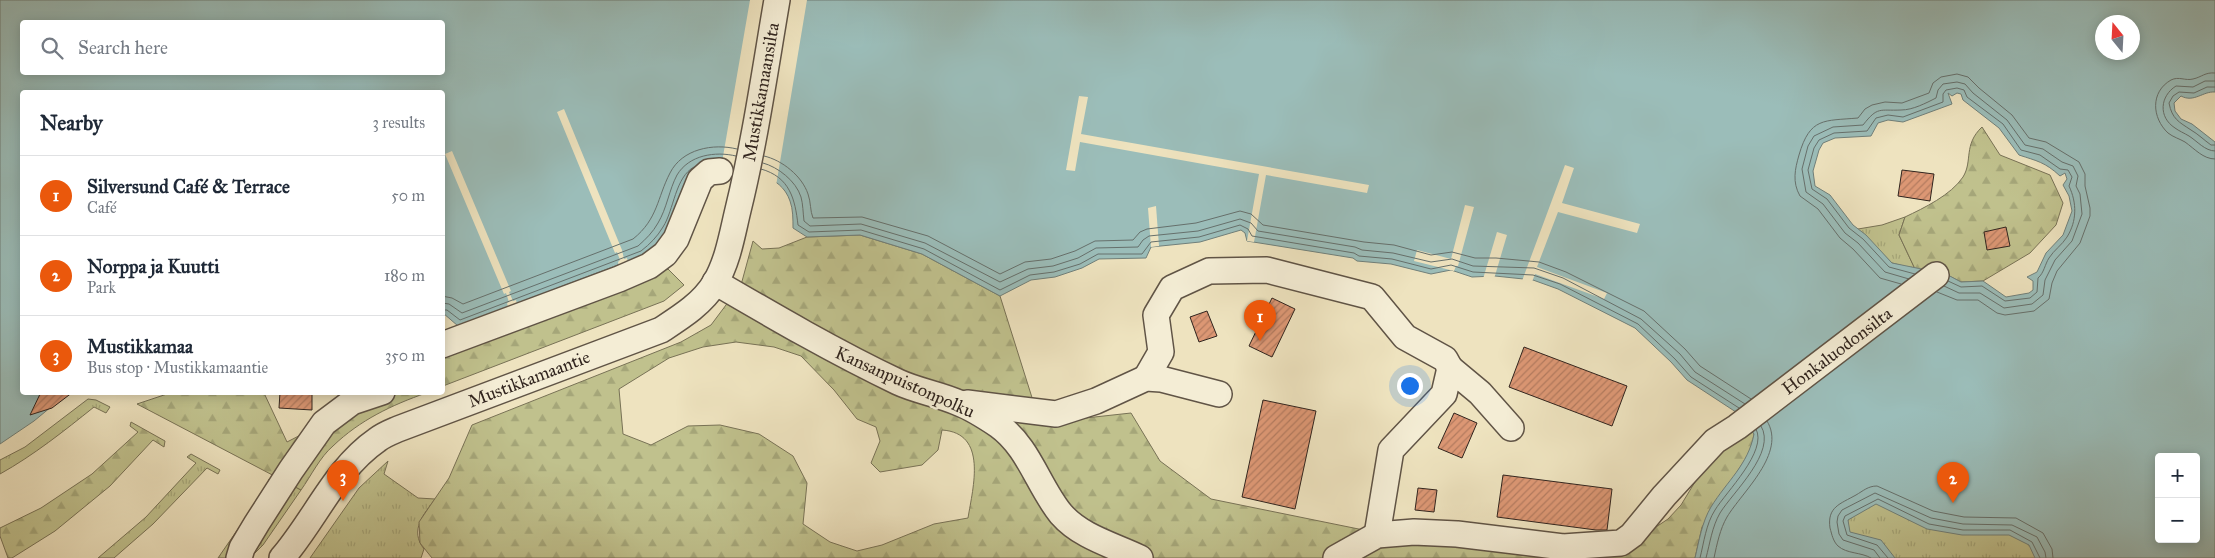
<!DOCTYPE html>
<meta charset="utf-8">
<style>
:root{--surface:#fff;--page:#f2f2f3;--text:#1f2937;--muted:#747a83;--line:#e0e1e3;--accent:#ea580c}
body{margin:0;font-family:"IM FELL Great Primer",serif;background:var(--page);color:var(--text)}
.controls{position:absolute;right:15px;bottom:15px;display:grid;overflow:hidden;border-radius:5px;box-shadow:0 2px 12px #0003}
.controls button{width:45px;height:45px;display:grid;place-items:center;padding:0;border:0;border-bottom:1px solid var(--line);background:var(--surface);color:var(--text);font:25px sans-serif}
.compass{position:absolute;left:2095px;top:15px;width:45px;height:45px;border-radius:50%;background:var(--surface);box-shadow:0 2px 12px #0003;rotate:342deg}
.you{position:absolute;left:1409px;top:385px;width:18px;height:18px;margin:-12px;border:4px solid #fff;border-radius:50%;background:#1a73e8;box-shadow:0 0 0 8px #1a73e833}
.badge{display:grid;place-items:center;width:32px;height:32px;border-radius:50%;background:var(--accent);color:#fff;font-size:16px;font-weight:700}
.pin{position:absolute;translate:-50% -41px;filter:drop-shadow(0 1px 2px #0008)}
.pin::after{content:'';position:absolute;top:26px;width:18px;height:15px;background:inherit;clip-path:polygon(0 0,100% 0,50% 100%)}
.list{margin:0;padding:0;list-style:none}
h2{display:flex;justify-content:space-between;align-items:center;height:65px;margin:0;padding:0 20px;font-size:21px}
h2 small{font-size:16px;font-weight:400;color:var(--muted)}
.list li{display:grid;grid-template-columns:32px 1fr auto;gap:15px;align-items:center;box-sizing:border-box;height:80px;padding:0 20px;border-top:1px solid var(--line)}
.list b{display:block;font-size:19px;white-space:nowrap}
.list p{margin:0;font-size:16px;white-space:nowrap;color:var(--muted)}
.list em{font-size:16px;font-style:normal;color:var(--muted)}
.icon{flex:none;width:28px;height:28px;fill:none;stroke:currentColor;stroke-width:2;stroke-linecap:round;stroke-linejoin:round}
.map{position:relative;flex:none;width:2215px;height:558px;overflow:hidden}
.search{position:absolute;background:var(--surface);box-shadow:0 2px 12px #0003;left:20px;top:20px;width:425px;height:55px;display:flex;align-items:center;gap:12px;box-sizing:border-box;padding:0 18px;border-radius:5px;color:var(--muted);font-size:19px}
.panel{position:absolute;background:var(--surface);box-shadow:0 2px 12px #0003;left:20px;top:90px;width:425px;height:305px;border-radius:5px}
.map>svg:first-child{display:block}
</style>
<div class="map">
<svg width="2215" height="558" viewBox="0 0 2215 558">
<defs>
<pattern id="grass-tufts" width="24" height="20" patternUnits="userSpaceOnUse" patternTransform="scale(1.25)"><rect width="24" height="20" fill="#c0c18d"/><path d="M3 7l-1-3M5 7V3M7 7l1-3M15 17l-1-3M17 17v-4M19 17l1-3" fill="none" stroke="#a5a679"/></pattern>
<pattern id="forest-firs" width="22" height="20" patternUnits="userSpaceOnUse" patternTransform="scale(1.25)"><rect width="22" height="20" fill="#c0c18d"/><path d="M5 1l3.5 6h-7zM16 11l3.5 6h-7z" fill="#a5a679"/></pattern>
<pattern id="building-hatch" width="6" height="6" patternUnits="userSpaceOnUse" patternTransform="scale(1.25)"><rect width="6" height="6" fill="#dc9774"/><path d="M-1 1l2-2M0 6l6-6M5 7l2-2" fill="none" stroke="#b37b5f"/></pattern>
</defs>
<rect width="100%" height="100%" fill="#eee3bf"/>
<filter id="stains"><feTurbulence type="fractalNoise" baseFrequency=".004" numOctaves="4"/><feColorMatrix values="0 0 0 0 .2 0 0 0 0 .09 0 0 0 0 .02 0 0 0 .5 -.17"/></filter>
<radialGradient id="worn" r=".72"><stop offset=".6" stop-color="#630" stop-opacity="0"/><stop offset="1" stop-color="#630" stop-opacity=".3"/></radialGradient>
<g fill="url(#grass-tufts)" stroke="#787256">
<path d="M1905,217l-6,18 16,34 -23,-6 -34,-34 24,-4z"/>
<path d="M88,399l8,1 14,7 -4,6 -12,-6c-30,24 -60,48 -94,67v-14l25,-13z"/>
<path d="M191,454l29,16 -2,4 -11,-6 -54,56 -31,27 -8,7h-16l48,-41 50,-54 -9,-6z"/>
<path d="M388,461l-4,13 34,24 17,1c-11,15 -26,31 -11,50l-3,9h-111l49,-70z"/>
<path d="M269,479l3,3 -42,76h-12l49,-71z"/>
<path d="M286,482l15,8 -38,55 -10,10 -5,-1z"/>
<path d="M1834,483l270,75h-271z"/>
</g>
<g fill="url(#forest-firs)" stroke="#787256" fill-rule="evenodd">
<path d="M1982,127l18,28 50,20 13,28 -7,22 -26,28 -47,28 -22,1 -16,-8 -30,-5 -16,-34 6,-18c19,-9 46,-22 58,-40 10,-16 0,-32 19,-50z"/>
<path d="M860,235l62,19 78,42 40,127 91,-10 29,48 51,38 182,37 227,15 48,-32 13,-14 34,-56 34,-23 5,8 -3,16 -49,77 -7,31h-1263l-12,-15 -1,-21 30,-44 23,-53 209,-83 30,-17 30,-40 12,-44 9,8 17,-1 28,-11zM736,342l38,5 27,9 33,34 23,29 19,8 4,14 -9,22 9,9 42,-7 16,-15 4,-20c46,3 31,57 26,88l-34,6 -52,21 -25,6 -27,-9 -27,-18 4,-41 -14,-27 -34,-22 -39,-9 -32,1 -37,19 -28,-11 -4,-45 50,-31 34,-11z"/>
<path d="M668,269l16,16 -20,16 -221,85v-35l28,-9z"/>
<path d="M170,393h94l23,49 62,-32 -6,-17h83c-34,12 -66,27 -93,53 -13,11 -22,30 -32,44l-164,-86z"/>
<path d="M131,422l34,19 -1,6 -11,-7 -43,46 -55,45 -43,27h-4l-8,-22v-8l41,-20 51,-34 46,-42 -8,-6z"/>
</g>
<path fill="#9bbdb9" stroke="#70807b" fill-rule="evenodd" d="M0,0h2215v92c-12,-1 -21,11 -34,4l-7,7 1,8 6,8 11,5 23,18v416h-180l-6,-13 -20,-10h-47l-35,-6 -51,-25 -28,16 2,12 31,8 14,18h-200c4,-17 7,-36 16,-51 16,-26 37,-42 43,-73l-12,-18 -55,-36 -16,-18 -36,-34 -77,-39 -25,-9 -38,-4 -23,1 -21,-7 -20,4 -40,-10 -34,-3 -4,-3 -106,-17 -2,-8 -4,-3 -41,12 -49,5 -5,11 -47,1 -17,9 -27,9 -24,3 -31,16 -78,-42 -62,-19 -53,2 -14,-9c0,-9 0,-19 -3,-27 -9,-27 -42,-30 -65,-36l-68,79 -13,11 -186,71 -15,-13 -1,-221h-420v300l46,1 -34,28 -34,23zM22,22h420v50h-420zM2102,22h30v30h-30zM1948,93l4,3 5,-3 4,1 2,6 36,28 20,27c18,6 26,7 41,21l5,-3 2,6 -4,6 6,11 3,15 -9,24 -17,18 -9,19 -10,5 6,4v9l-4,3 -23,4 -23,-16 -22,1 -15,-8 -54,-11 -26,-28 -13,-10 -23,-30 -15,-9 -2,-15 6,-21 4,-7 12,-5 36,-2 7,-13 10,-3 15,2 49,-18zM2159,457h37v82h-37z"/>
<g fill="#eee3bf">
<path d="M750,0h57l-31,186 -9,-7 -46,-11z"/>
<path d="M1079,96l9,1 -7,37 288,51 -2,8 -101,-18 -12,67 -7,-1 12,-67 -179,-32 -5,29 -9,-1z"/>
<path d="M564,109l58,141 2,9 3,-1 1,5 -9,3 -1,-4 2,-2 -3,-8 -2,1 -58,-141z"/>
<path d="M452,151l59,140 -2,1 4,9 3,-1 1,4 -9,3 -1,-4 2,-1 -3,-9 -2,1 -59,-140z"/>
<path d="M1565,165l9,3 -12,35 78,21 -3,9 -79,-21 -21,55 70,26 -3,6 -69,-25 -3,8 -10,-1z"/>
<path d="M1465,205l9,2 -16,59h-2l-2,5 -40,-10 3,-11 34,9z"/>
<path d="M1156,206l3,40 -8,1 -3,-39z"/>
<path d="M1497,232l10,3 -13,44h-11z"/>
</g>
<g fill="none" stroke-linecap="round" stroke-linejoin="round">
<g stroke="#66706c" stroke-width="1">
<path d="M2215,73c-10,-1 -13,4 -22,6 -8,2 -14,-3 -22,1 -21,12 -19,38 -3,53 5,4 12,6 17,9 10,7 18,17 30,17"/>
<path d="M2215,81h-10l-12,6 -17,-1c-16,10 -18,31 -1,42 4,3 9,5 14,8 8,5 16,15 26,15"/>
<path d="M2215,87h-8l-13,6 -15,-1 -6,4 -4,7c3,16 10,19 22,27 7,4 13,10 20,15h4"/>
<path d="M764,156c18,4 38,20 44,38 3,8 2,17 5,24l49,-1 66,19 72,38 25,-12 26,-3 24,-8 20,-10 38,-1 7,-8 7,-3 49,-6 44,-12 11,3 12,11 101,17 30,3 37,10 21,-3 23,6h21l43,4 27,10 78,39 41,38 15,17 51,33"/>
<path d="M763,163c15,4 33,18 38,34 2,7 2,16 3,24l6,5 51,-2 64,19 75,39 28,-13 25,-3 25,-8 18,-10 42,-1 5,-7 6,-4 49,-5 42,-12 11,4 7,8 97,16 7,3 31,3 38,9 21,-3 21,7 61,2 29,10 78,41 39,35 15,18 50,32"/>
<path d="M761,169c29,8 34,30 37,56l11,7 52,-2 63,19 76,41 30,-15 24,-3 26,-8 18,-10h44l9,-12 48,-5 41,-12 8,4 4,7 102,17 5,3 33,3 39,10 20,-4 22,7 60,3 27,9 78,40 37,35 16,18 48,31"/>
<path d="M1915,274l-26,-7 -26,-28 -14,-11 -22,-29 -15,-10 -4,-19 6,-22 5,-8 15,-7 33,-2 9,-13 12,-3 15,2 40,-15v-8l3,-4 11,-2 7,2 3,7 36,27 18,26 19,5 20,14 8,1 4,7 -3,9c8,17 8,35 -2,51 -5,8 -13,13 -18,21 -4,6 -5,15 -11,20l-1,14 -7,6 -25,3 -23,-15 -21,1 -13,-6"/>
<path d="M1909,279l-24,-7 -27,-29 -13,-10 -22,-29 -17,-12 -4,-23 6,-23 6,-10 19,-9 30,-2c15,-19 16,-14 38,-15 12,0 25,-7 35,-12l2,-8 5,-6 14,-2 8,2 8,9 34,27 18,25 18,4 19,13 11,4 5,10 -2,10 4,8 2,20 -10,27 -17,19 -10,20 -2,15 -11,9 -28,4 -24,-15h-21l-15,-7"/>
<path d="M1901,284l-21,-6 -27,-29 -13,-11 -22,-29 -18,-13c-8,-14 -5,-27 -1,-41 11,-38 25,-34 59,-37l7,-9 7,-4 13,-3 17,1 27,-10 4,-10 8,-6 16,-3 11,3 11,11 33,27 17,23 17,4 33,20 6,12v12l5,22v8l-10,27 -23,28 -5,12 -3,16 -15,12 -29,4 -8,-2 -19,-13h-21l-20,-8"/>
<path d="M442,296l10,2 11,6 170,-65c25,-20 24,-41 37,-66 12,-24 43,-30 67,-24"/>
<path d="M442,303l7,1 13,9 176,-67c8,-7 15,-14 20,-23 9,-15 11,-33 19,-48 12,-20 38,-24 59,-19"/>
<path d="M442,310h5l13,10 181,-69c9,-7 16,-14 22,-24 11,-17 12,-50 31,-60"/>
<path d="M1700,558c4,-16 6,-34 15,-48 11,-18 53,-59 41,-81"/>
<path d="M1706,558c4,-15 6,-31 14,-45 13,-21 57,-61 41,-87"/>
<path d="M1714,558c3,-14 6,-29 13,-41 15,-25 60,-64 40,-96"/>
<path d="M1871,558c-10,-6 -24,-4 -33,-12 -5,-5 -6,-11 -8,-18 -3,-21 10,-24 26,-33 7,-4 12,-9 21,-9l56,25 31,6 52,1 27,15 9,16 1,9"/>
<path d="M1880,558l-6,-8 -31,-10 -4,-6 -2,-12 1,-6 4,-6 33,-17 56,25 32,6 49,1 25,12 8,15 1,6"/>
<path d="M1888,558l-11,-13 -30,-10 -4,-14 2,-5 33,-17 51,25 34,6h47l22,12 8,16"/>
</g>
</g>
<g fill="url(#building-hatch)" stroke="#30241e">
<path d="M1902,170l32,4 -4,27 -32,-5z"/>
<path d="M2006,227l4,19 -23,4 -3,-18z"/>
<path d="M1272,298l23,11 -23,48 -23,-11z"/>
<path d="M1207,311l10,25 -18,6 -9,-25z"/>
<path d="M1524,347l103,39 -15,40 -103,-39z"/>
<path d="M41,392h32l-21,16 -22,7z"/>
<path d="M280,392h32v18l-33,-2z"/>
<path d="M1263,400l53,11 -21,98 -53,-12z"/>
<path d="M1454,413l23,10 -15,35 -24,-10z"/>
<path d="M1503,475l109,14 -5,41h-11l-99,-13z"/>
<path d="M1418,488l19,2 -3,22 -19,-2z"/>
</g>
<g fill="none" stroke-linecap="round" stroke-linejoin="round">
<defs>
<g id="minor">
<path d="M715,282c60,35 120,70 183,100 19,9 41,12 61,21 13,5 27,14 39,22 31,22 40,61 63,89 20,23 52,31 79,44"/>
<path d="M442,345l177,-66 30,-13 16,-12 11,-15 24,-59 9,-8 11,-1"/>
<path d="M1146,378l15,-26 -5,-37 16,-27 37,-17 58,-1 105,27 33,40 40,22 5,9"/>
<path d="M967,403l89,11 40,-13 50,-23 15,1 58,15"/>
<path d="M1377,535l14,-85 53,-56 6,-26 30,25 31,35"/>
<path d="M239,558l3,-10 15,-25 34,-53 33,-47 28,-21 30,-10"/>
<path d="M282,558c33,-38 53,-89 95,-118 6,-5 14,-8 21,-11l263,-99c20,-13 41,-26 54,-47 13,-22 17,-48 23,-73 17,-69 27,-140 39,-210"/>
<path d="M1336,558l41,-23 37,-3 43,2 106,13 58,-4 11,-8 32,-39 51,-55 22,-14 199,-152"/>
</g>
</defs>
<use href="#minor" stroke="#605446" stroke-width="28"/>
<use href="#minor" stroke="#f4edd5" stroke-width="25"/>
</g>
<g text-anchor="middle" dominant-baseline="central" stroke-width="5" stroke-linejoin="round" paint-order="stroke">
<g font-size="18" fill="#30241e" stroke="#f4edd5">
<text transform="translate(761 92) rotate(-80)">Mustikkamaansilta</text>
<text transform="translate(1837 351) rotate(-37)">Honkaluodonsilta</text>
<text transform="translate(529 379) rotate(-21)">Mustikkamaantie</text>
<text transform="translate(905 382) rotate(24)">Kansanpuistonpolku</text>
</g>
</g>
<rect width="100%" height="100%" filter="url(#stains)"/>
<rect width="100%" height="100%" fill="url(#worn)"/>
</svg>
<div class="controls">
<button>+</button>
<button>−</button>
</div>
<svg class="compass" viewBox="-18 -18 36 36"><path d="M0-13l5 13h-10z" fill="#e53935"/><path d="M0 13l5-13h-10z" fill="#747a83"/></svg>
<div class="you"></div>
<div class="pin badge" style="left:1260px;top:341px">1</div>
<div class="pin badge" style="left:1953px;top:503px">2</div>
<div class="pin badge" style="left:343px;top:501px">3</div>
<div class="search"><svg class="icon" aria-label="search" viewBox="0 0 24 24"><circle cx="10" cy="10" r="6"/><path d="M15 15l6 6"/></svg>Search here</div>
<section class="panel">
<h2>Nearby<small>3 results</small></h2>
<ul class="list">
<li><span class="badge">1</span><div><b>Silversund Café &amp; Terrace</b><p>Café</p></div><em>50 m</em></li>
<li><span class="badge">2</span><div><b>Norppa ja Kuutti</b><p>Park</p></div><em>180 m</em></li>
<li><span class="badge">3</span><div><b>Mustikkamaa</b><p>Bus stop · Mustikkamaantie</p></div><em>350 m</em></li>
</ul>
</section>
</div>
